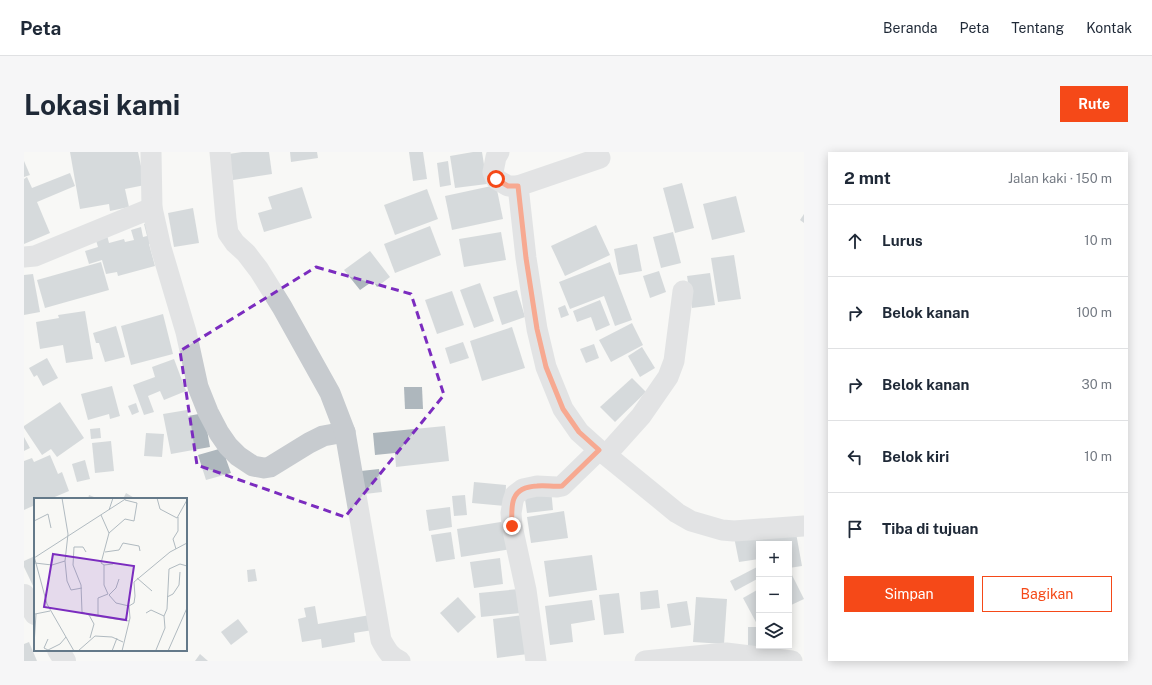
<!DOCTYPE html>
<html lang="id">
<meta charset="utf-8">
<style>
:root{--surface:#fff;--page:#f6f6f7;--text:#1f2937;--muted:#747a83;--line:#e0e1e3;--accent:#f54918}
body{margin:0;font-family:"Public Sans",sans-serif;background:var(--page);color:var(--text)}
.controls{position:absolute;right:12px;bottom:12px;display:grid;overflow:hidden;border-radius:0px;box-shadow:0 2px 10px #0003}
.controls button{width:36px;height:36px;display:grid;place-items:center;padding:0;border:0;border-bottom:1px solid var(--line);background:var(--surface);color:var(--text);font:20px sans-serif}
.stop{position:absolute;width:12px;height:12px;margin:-9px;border:3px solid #f54918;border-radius:50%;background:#fff}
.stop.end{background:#f54918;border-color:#fff;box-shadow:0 1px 4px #0008}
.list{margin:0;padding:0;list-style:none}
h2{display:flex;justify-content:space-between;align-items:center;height:52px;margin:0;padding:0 16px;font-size:17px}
h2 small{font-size:13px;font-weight:400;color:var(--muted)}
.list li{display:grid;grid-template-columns:26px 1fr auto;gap:12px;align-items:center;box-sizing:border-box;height:72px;padding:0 16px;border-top:1px solid var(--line)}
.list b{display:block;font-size:15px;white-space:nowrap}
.list em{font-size:13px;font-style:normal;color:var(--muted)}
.actions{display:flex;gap:8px;padding:12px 16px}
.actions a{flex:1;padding:9px 0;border:1px solid var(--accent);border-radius:0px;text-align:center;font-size:14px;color:var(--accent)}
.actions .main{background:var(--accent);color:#fff}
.icon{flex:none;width:22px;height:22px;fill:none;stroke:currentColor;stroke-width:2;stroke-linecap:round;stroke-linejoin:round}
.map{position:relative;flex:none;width:780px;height:509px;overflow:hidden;border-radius:0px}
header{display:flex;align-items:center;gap:24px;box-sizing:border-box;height:56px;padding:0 20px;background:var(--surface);border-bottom:1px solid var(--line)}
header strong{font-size:19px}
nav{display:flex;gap:22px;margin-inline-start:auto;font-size:14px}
.intro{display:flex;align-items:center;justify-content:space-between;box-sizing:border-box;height:96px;padding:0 24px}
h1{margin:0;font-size:28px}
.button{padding:10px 18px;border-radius:0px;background:var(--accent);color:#fff;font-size:14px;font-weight:700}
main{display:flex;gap:24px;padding:0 24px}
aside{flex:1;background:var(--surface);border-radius:0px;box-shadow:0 2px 10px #0003}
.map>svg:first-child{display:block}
</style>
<header>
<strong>Peta</strong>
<nav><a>Beranda</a><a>Peta</a><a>Tentang</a><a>Kontak</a></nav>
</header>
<div class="intro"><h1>Lokasi kami</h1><a class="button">Rute</a></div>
<main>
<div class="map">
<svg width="780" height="509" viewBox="0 0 780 509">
<rect width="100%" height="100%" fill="#f8f8f5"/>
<g fill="#aeb7bd">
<path d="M46,0h68l7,33 -20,4 4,18 -19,4 -1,-7 -29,5z"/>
<path d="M218,0h27l3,22 -39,6 -4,-26z"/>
<path d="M266,0h27l1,6 -27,4z"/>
<path d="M385,0h14l4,27 -14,2z"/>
<path d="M449,0h9l5,32 -32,4 -5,-32z"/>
<path d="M0,9l6,14 -6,2z"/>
<path d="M424,9l3,24 -11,2 -3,-24z"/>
<path d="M46,21l5,13 -38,16 13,31 -26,11v-65l3,-2 5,11z"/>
<path d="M658,31l12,45 -19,5 -12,-45z"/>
<path d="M472,33l7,34 -51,11 -7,-34z"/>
<path d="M278,35l10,31 -48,14 -6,-19 14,-4 -4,-12z"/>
<path d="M403,37l11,30 -43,16 -11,-30z"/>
<path d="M712,44l9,36 -33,8 -9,-36z"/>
<path d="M169,56l6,35 -25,4 -6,-34z"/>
<path d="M780,62v9l-4,-3z"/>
<path d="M128,70l5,20 -8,2 6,22 -37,10 -1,-4 -11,2 -4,-14 -13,4 -4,-13 13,-4 -4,-13 12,-3 3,12 15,-4 1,3 9,-2 -3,-10 10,-3 2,10 4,-1 -3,-12z"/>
<path d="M572,73l14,30 -45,21 -14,-30z"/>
<path d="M406,74l11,29 -46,18 -11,-29z"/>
<path d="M477,80l5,28 -42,7 -5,-28z"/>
<path d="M649,80l8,31 -20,5 -8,-31z"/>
<path d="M613,92l5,27 -23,4 -5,-26z"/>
<path d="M346,99l20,26 -13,10 -4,-6 -13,9 -16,-20z"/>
<path d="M710,103l7,44 -23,3 -7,-44z"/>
<path d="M77,110l8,28 -64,18 -8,-28z"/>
<path d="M586,110l22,58 -17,6 -11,-30 -34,13 -11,-27z"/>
<path d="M635,119l7,21 -16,6 -7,-22z"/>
<path d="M686,121l5,32 -23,3 -5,-32z"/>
<path d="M9,122l7,38 -16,3v-40z"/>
<path d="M456,131l14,38 -20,7 -14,-38z"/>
<path d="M493,138l8,27 -23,8 -9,-28z"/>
<path d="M428,139l12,34 -27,9 -12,-34z"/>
<path d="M576,148l10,25 -14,6 -5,-14 -14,5 -4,-11z"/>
<path d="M541,153l4,10 -8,3 -3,-10z"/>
<path d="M61,159l8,48 -27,4 -3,-18 -23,4 -4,-27 23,-4 -1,-3z"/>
<path d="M139,162l10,40 -42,11 -10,-39z"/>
<path d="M608,171l11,22 -32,17 -12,-22z"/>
<path d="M92,174l9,31 -20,5 -6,-19h-3l-3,-10z"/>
<path d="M488,175l13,41 -43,13 -12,-40z"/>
<path d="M439,190l6,16 -19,6 -5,-16z"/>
<path d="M570,192l5,14 -13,5 -6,-14z"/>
<path d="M618,195l13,21 -15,9 -12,-21z"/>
<path d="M23,206l11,20 -15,8 -6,-11 -3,2 -5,-9z"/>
<path d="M150,207l12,32 -22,9 -4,-9 -12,5 6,16 -10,3 -11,-30 22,-8 -3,-10z"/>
<path d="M608,226l14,14 -31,30 -15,-15z"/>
<path d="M88,234l8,30 -10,3 -1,-5 -21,6 -7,-26z"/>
<path d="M380,235h18l1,22h-18z"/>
<path d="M36,250l24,36 -27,19 -6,-8 -9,6 -18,-27v-2z"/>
<path d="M112,251l3,9 -7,3 -4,-9z"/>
<path d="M163,258l1,6 16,-3 6,34 -39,7 -8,-40z"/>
<path d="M421,274l4,35 -53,6 -1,-14 -20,2 -2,-22z"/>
<path d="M76,276l1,10 -10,1 -1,-10z"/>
<path d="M122,281l18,1 -2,23 -18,-1z"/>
<path d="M0,285l6,11 -6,3z"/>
<path d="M87,289l3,30 -19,2 -3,-30z"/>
<path d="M202,295v12l5,14 -25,7 -8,-25z"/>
<path d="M26,303l8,19 4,-2 7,19 -19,8h-15v6l-11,5v-49l8,-3 2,4z"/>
<path d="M61,308l5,19 -13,3 -5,-18z"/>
<path d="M355,317l3,23 -17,2 -4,-23z"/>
<path d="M450,330l32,3 -1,21 -33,-3z"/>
<path d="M527,337l2,21 -26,3 -3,-21z"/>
<path d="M102,341l10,6h-13z"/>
<path d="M65,343l10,4h-11z"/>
<path d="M441,343l2,20 -13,1 -2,-20z"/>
<path d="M426,355l2,20 -23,4 -3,-21z"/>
<path d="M540,359l4,27 -37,5 -4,-26z"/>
<path d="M483,369l5,28 -51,8 -4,-28z"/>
<path d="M427,380l4,27 -19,3 -5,-27z"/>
<path d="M772,381l6,33 -13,2v-24h-30v15l-20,3 -5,-25z"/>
<path d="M568,403l5,35 -48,7 -5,-36z"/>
<path d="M11,404v34l-11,-23v-6z"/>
<path d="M476,406l3,26 -29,4 -4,-26z"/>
<path d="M735,414v12l-24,13 -5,-10z"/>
<path d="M231,417l2,12 -9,1 -1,-12z"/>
<path d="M765,417l15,30 -15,7z"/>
<path d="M495,437l2,24 -40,4 -2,-24z"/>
<path d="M634,438l2,18 -19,2 -1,-18z"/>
<path d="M733,438l2,4v29l-2,1 -14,-26z"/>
<path d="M595,441l5,40 -20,2 -5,-40z"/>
<path d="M434,445l18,20 -18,16 -18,-20z"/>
<path d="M672,445l31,2 -3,45 -31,-2z"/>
<path d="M568,448l3,20 -24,4 2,18 -23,3 -5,-39z"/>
<path d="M663,449l4,24 -20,3 -4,-24z"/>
<path d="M291,454l3,18 52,-9 3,15 -19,3 1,9 -33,6 -1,-9 -19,3 -4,-23 8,-2 -2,-9z"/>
<path d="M499,463l5,39 -31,4 -4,-39z"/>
<path d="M214,467l10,13 -17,13 -10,-13z"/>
<path d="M724,475h11v19h22v6l-33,-1z"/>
<path d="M5,490l8,19h-13v-17z"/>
<path d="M176,502l8,7h-13z"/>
</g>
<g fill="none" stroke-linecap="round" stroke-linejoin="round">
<g stroke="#c7cbcf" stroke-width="21">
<path d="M127,0l1,56 9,40 25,84 12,55 10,25 11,21 9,13 10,10 15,10 11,2 6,-1 39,-24 14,-7 22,-4"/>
<path d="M196,0l6,67 2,14 7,10 11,10 13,17 23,37 48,86 15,39 36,208c5,9 9,17 19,21"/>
<path d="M475,0l-3,5 -3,15 3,7 12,7h10"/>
<path d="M0,105l11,-1 117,-48"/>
<path d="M659,139l-9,70 -6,16 -27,39 -35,39 71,58 14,8 31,9 12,1 70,-5"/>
<path d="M512,509l-10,-71 -14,-64 -1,-13 2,-12 2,-6 8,-6 14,-3 20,1 5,-1 37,-36 -20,-18 -16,-23 -17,-42 -9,-38 -11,-71 -8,-72 82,-28"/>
<path d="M621,509l81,-8 66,8"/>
</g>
<g stroke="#c7cbcf" stroke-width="22">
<path d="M0,443l11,19"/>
<path d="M34,498l7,11"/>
</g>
</g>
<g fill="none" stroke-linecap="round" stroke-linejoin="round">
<path stroke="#f54918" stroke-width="5" d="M472,27l12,7h10l8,72 11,71 9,38 17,42 16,23 20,18 -37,36c-8,1 -17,-1 -25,0 -27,1 -26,19 -25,40"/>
</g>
<path d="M0 0H780V509H0ZM292,115l95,27 33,101 -99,122 -148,-52 -17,-114z" fill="#f8f8f5" fill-opacity=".55" fill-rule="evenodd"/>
<path fill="none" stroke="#7b2cbf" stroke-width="3" stroke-dasharray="8 5" stroke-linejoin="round" d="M292,115l95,27 33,101 -99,122 -148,-52 -17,-114z"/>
<g transform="translate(10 346)">
<rect width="153" height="153" fill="#f8f8f5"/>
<path fill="none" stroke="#b0bac0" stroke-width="1" d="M28,0l6,36 -3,27 2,20 4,9 11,-2M123,0l3,11 17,9 10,-18M75,12l4,-12M67,17l8,18 -8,30 3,2M0,23l14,-7 3,14M75,35l16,-14 9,2 3,-18 -12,-3M142,51l-3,-10 5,-8v-14M52,54l-3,-5h-9l-1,18 8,20 1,27 7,3 5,9 -4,14M71,54l14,-2 4,-7 16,3 1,5M0,58l13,48 27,47M0,60l93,-60M1,65l17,2 13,-4M103,80l15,13M85,81l-3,9 -7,7 7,8 13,3M133,99l6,-3 6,-9 1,-13M112,115l5,-3 13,6M1,116l15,-3M55,117l40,6M64,118v-18l10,-4 -4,-9v-20l9,-1M14,141l-4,9 4,2 12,-6 6,-7M0,147l2,-31M122,152l9,-22 -1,-12 3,-7 2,-40 11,-5 7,2M44,153l17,-15 17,1 11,5M78,153l5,-13M88,153l8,-33 -1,-12 5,-3 1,-7 -1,-14 36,-30 17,-9M134,153l19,-43"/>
<path fill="#7b2cbf" fill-opacity="0.15" stroke="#7b2cbf" stroke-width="2" d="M19,56l81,12 -8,54 -82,-13z"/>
<rect width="153" height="153" fill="none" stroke="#647989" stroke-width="2"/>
</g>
</svg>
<div class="controls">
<button>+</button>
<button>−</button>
<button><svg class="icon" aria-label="layers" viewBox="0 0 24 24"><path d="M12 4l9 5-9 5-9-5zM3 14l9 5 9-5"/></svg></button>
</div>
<div class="stop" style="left:472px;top:27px"></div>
<div class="stop end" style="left:488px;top:374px"></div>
</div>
<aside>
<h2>2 mnt<small>Jalan kaki · 150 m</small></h2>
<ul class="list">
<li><svg class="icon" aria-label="ahead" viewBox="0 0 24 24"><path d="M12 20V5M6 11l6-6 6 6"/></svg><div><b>Lurus</b></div><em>10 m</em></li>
<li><svg class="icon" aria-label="right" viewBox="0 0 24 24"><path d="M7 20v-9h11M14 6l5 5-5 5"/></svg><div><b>Belok kanan</b></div><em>100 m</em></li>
<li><svg class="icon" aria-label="right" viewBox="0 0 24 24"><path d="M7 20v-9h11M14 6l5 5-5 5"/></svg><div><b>Belok kanan</b></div><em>30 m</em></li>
<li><svg class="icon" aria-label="left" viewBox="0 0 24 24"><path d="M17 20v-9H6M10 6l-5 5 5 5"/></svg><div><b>Belok kiri</b></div><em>10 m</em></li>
<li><svg class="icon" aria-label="arrive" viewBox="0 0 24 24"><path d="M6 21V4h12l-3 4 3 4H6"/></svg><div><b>Tiba di tujuan</b></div></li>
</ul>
<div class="actions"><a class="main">Simpan</a><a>Bagikan</a></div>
</aside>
</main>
